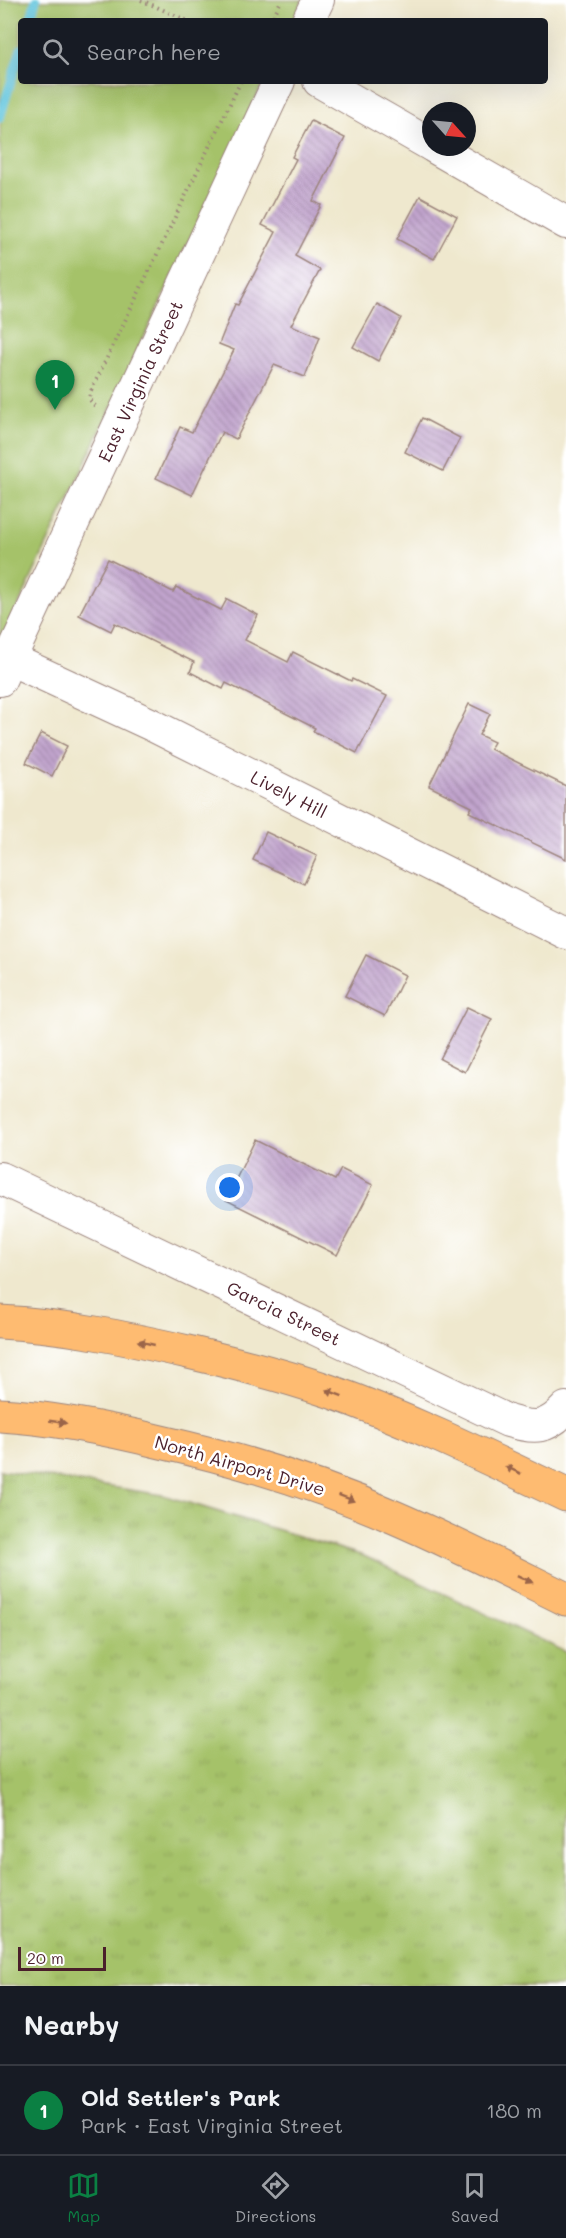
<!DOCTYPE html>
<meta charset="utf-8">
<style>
:root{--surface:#171b24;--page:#20242c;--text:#f1f3f6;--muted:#9ea1a6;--line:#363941;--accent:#0b8043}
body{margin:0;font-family:Mali,sans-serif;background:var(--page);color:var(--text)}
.compass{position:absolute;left:422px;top:102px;width:54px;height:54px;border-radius:50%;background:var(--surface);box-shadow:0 6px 24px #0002;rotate:117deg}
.scale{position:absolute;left:18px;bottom:15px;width:88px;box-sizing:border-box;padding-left:6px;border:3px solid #4a1f2b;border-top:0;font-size:16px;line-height:21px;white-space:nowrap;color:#4a1f2b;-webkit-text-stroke:4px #fff;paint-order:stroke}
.you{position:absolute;left:230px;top:1188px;width:21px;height:21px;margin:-15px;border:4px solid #fff;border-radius:50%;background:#1a73e8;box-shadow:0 0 0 9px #1a73e833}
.badge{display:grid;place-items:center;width:39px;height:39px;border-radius:50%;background:var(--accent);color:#fff;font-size:20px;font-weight:700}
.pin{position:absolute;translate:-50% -50px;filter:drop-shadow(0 2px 3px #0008)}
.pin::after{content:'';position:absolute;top:32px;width:21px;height:18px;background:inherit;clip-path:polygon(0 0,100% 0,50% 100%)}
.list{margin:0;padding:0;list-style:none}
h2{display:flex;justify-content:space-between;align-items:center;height:78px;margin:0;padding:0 24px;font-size:26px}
h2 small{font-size:20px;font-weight:400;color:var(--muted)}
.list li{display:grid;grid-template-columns:39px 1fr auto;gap:18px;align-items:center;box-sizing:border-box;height:90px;padding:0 24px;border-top:2px solid var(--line)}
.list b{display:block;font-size:22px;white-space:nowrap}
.list p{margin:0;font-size:20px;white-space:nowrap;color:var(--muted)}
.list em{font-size:20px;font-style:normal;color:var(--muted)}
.icon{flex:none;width:33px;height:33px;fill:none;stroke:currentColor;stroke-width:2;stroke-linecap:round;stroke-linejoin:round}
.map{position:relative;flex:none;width:566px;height:1986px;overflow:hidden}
.search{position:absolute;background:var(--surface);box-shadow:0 6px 24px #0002;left:18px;right:18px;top:18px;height:66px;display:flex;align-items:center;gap:15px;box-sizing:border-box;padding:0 21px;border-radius:6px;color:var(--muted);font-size:22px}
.sheet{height:168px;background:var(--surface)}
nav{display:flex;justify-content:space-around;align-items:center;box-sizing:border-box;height:84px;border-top:2px solid var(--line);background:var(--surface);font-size:16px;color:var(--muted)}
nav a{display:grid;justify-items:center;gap:3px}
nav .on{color:var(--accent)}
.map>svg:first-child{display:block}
</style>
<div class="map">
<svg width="566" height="1986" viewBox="0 0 566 1986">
<defs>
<pattern id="grass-tufts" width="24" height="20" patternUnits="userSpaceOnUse" patternTransform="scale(1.5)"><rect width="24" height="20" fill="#a5c269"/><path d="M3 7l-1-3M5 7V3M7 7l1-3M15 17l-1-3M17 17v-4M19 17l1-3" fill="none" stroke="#90a65b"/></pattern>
<pattern id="building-back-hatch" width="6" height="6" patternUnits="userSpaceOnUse" patternTransform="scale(1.5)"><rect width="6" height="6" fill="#c1a4cd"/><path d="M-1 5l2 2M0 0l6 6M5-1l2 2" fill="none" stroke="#9f85a7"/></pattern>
</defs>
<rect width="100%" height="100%" fill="#fff"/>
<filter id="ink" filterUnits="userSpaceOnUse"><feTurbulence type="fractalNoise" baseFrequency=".0167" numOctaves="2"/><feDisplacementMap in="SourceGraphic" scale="12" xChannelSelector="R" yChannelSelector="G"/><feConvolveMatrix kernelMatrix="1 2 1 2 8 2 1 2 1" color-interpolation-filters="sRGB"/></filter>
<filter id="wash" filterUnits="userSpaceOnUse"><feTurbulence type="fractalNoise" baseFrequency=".008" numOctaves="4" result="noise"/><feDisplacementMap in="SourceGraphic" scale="24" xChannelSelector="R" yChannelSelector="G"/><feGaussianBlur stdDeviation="1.35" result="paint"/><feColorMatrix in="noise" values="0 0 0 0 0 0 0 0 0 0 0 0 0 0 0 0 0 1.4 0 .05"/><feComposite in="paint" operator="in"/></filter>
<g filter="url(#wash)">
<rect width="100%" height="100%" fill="#efe8ce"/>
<path fill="url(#grass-tufts)" stroke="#78704a" stroke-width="1.5" d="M0,1470l163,25 201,61 202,96v334h-566z"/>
<path fill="#a5c269" stroke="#78704a" stroke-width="1.5" d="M0,0h303l-10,21h-272v60h243l-264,564z"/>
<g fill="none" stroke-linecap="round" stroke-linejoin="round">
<g stroke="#5fc4dd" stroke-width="9">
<path d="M30,21l6,-21"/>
<path d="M0,118l21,-69"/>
</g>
</g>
<g id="blocks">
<g fill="url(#building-back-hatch)">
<path d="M311,121l34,17 -32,63 8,4 -26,51 25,14 -29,55 29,12 -15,40 -31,-12 -38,74 -14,-7 -30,63 -36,-17 24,-51 12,5 42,-82 -15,-6 16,-40 3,1 38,-73 -14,-7 34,-66 -4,-2z"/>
<path d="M420,196l37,20 -23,43 -37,-20z"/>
<path d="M377,304l24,14 -23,43 -25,-14z"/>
<path d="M422,418l38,20 -17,33 -38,-19z"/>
<path d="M108,559l65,33 3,-5 45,23 6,-11 31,16 -13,25 43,22 5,-10 58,29 1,-2 35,17 -30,57 -44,-22 2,-3 -89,-45 -3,6 -33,-17 4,-10 -79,-39 -4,8 -32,-16z"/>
<path d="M469,704l21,10 -11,21 15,7 -4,7 76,37v73l-97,-47 3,-5 -43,-21z"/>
<path d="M41,733l26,13 -15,30 -26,-13z"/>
<path d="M266,832l51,24 -13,28 -51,-24z"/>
<path d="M366,955l39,20 -20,41 -40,-20z"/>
<path d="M467,1007l25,12 -27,53 -25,-13z"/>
<path d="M255,1140l80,40 6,-11 32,16 -36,70 -111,-55z"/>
</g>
</g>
</g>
<g filter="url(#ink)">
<use href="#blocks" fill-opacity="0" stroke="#9c847c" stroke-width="1.5"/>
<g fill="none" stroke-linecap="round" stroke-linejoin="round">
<defs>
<g id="minor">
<path d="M308,21l10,-21"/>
<path d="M319,81l112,64"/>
<path d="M434,147l132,76"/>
<path d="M10,659l140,65 416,209"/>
<path d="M0,680l279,-599"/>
<path d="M0,1178l508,243c27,8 39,8 58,-13"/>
</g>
<g id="major">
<path d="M0,1322c63,3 126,16 188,30 47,11 95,23 141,39 81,29 159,67 237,104"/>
<path d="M0,1415c54,3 108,14 161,27 80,18 158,42 233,75 58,25 115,54 172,82"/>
</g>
</defs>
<use href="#minor" stroke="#9c847c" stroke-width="34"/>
<use href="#major" stroke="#9c847c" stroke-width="35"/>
<g stroke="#9c847c" stroke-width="4" stroke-dasharray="1.5 4.5" stroke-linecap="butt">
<path d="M141,0l47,21"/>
<path d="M271,21l9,-18"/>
<path d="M95,406l-6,-7 1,-6 151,-312"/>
</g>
<use href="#minor" stroke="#fff" stroke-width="32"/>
<use href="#major" stroke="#febb71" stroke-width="33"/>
</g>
<defs><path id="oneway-solid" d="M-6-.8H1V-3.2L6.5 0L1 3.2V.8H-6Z" transform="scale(1.5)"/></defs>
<g fill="#9b654a">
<use href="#oneway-solid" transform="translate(146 1343) rotate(-167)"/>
<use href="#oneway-solid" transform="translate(334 1393) rotate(-159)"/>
<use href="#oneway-solid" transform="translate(58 1422) rotate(9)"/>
<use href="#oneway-solid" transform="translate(513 1470) rotate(-155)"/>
<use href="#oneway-solid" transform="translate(347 1498) rotate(21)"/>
<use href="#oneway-solid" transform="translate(525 1579) rotate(26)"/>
</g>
</g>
<g text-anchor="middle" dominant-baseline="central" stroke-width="5" stroke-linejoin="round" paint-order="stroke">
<g font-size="18" fill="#4a1f2b" stroke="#fff">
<text transform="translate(140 381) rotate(-65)">East Virginia Street</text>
<text transform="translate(289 794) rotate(27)">Lively Hill</text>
<text transform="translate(284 1313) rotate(26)">Garcia Street</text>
<text transform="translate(240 1465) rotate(16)">North Airport Drive</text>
</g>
</g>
</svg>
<svg class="compass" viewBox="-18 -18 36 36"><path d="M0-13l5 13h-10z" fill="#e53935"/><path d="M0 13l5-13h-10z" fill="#9ea1a6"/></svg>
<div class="scale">20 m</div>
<div class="you"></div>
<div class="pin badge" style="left:55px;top:410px">1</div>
<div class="search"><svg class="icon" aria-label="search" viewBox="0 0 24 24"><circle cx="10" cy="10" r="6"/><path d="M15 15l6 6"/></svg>Search here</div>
</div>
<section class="sheet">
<h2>Nearby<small></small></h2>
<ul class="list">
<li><span class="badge">1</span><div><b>Old Settler's Park</b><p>Park · East Virginia Street</p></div><em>180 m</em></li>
</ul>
</section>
<nav>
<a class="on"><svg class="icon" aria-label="map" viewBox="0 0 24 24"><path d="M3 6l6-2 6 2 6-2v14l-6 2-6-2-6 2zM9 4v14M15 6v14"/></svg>Map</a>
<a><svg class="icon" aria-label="directions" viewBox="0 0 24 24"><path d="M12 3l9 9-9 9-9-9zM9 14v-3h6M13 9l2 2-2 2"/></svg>Directions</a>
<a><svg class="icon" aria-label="saved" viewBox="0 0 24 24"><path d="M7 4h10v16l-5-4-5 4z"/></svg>Saved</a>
</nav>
